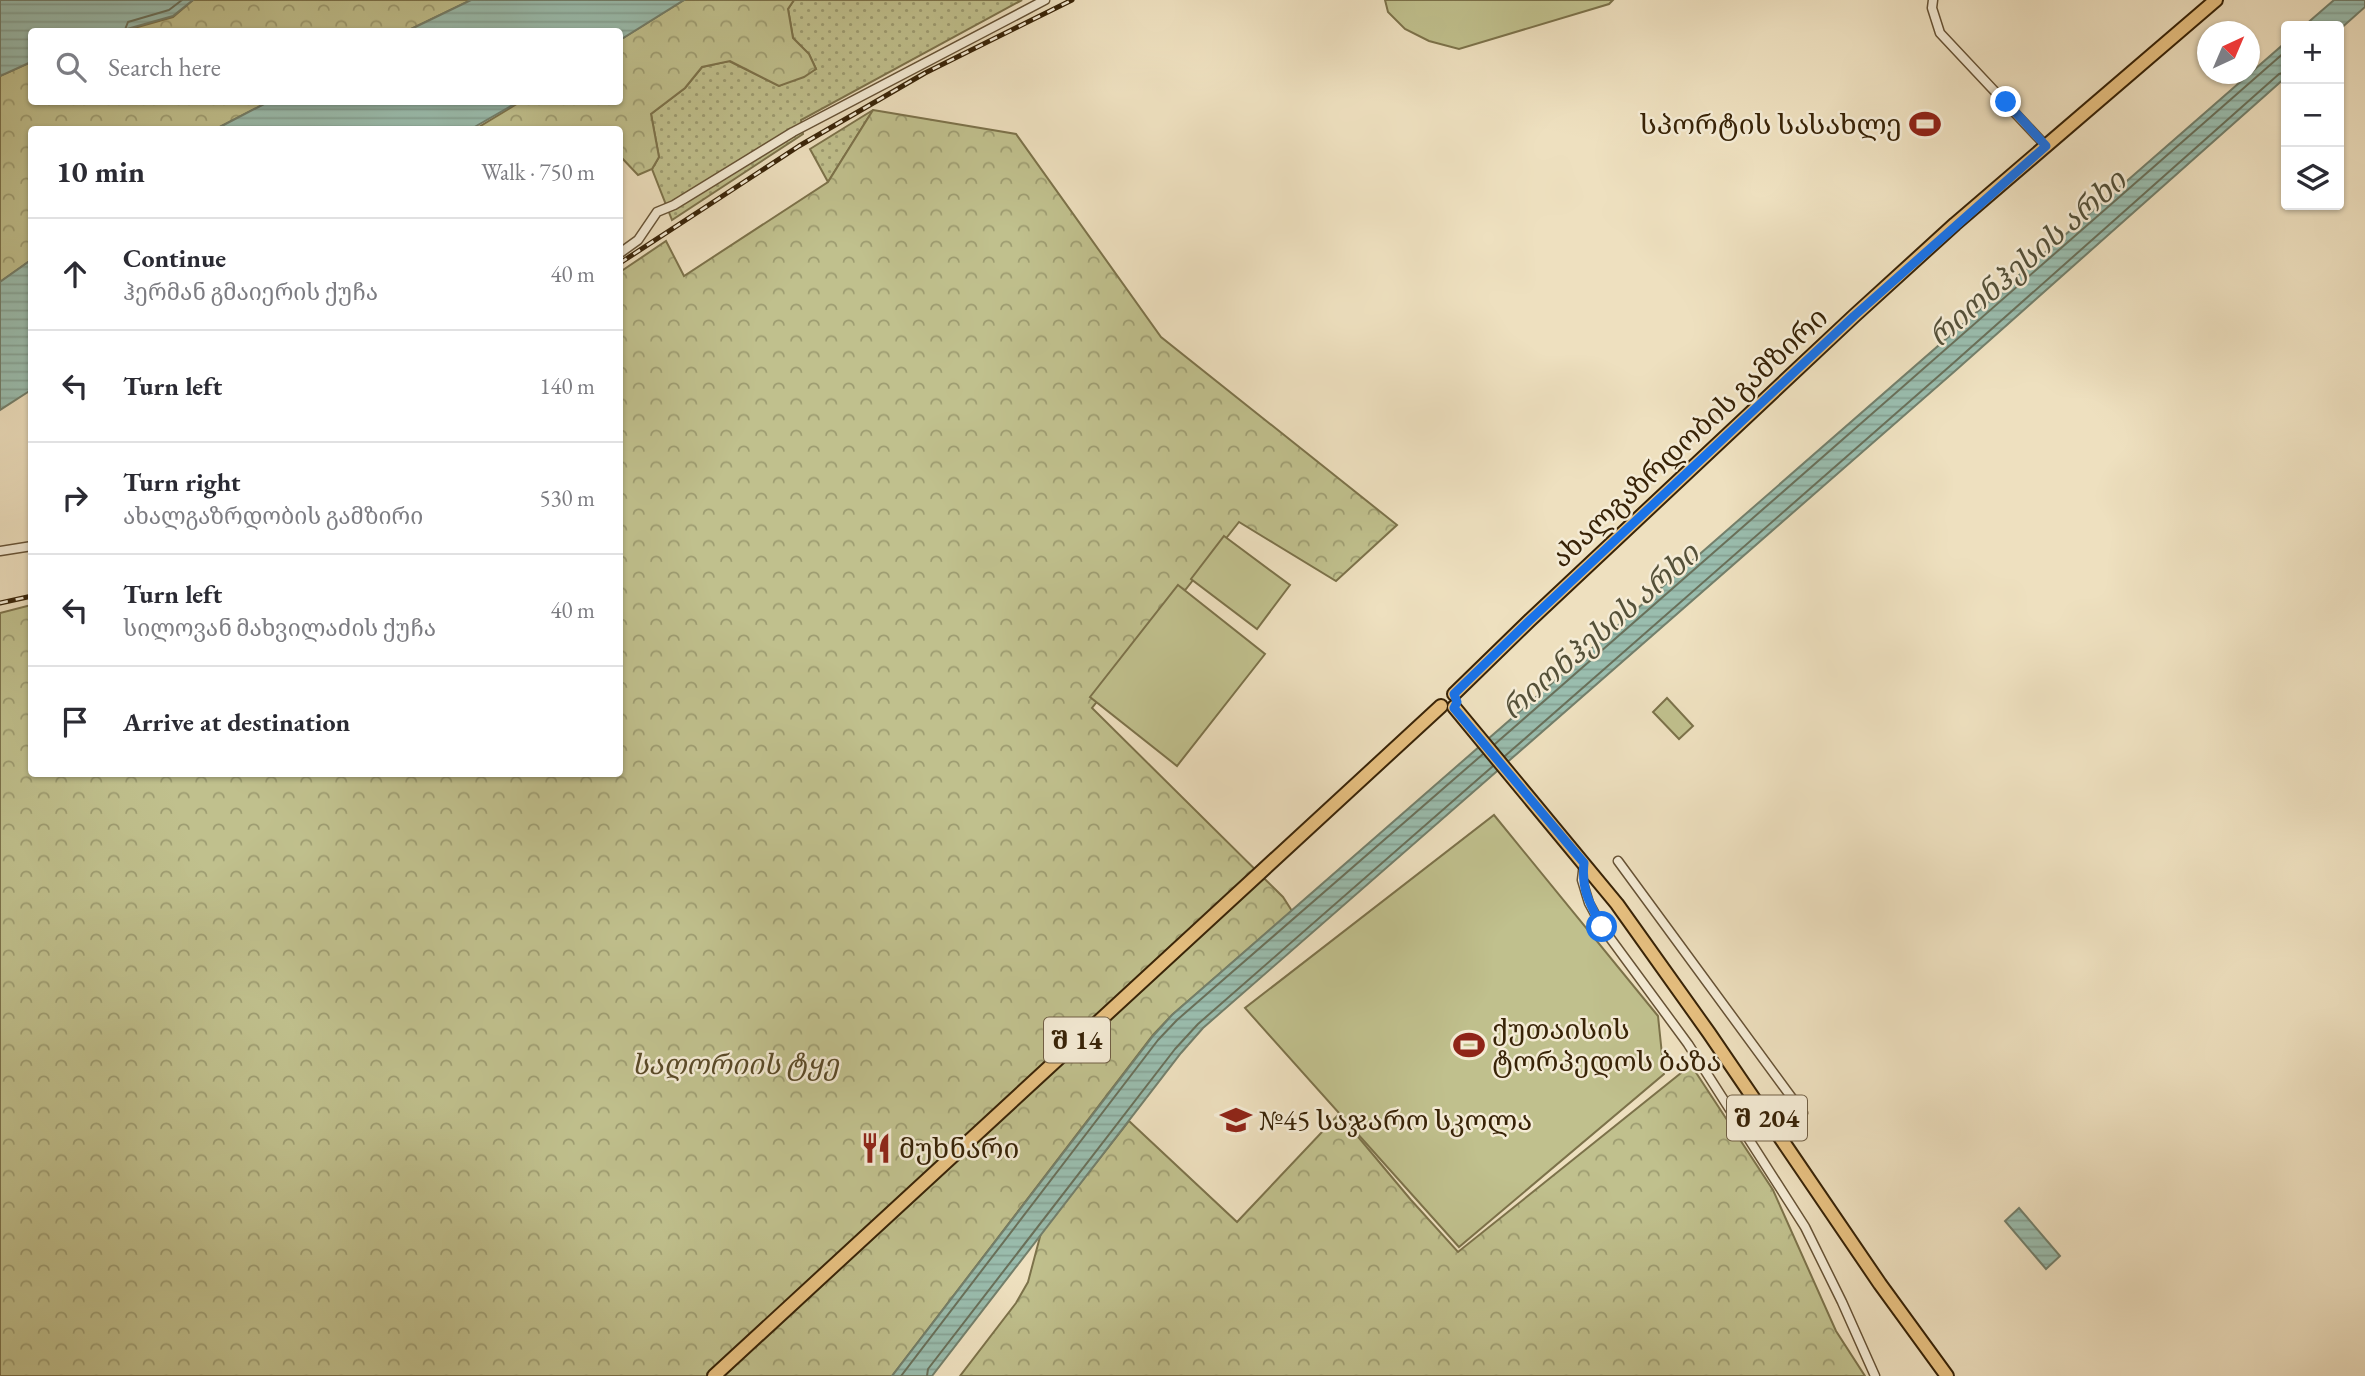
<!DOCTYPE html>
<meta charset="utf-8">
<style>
:root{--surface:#fff;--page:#f2f2f3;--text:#2b2b33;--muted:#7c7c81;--line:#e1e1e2}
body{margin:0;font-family:"EB Garamond","Noto Serif Georgian",serif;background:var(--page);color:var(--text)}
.controls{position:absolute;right:21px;top:21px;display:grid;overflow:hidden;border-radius:7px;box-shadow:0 2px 5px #0004}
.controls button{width:63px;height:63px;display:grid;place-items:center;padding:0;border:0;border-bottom:2px solid var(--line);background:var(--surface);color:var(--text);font:35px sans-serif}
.compass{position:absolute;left:2197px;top:21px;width:63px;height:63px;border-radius:50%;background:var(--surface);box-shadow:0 2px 5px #0004;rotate:44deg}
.stop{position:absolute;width:21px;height:21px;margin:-16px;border:5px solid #1a73e8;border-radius:50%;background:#fff}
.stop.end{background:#1a73e8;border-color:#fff;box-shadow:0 2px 7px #0008}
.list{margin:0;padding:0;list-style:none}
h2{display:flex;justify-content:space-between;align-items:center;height:91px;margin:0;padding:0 28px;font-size:30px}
h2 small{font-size:23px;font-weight:400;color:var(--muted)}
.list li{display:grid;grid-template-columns:46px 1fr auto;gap:21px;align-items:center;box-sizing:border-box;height:112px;padding:0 28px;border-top:2px solid var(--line)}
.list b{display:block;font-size:26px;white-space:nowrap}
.list p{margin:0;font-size:23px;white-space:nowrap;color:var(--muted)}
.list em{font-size:23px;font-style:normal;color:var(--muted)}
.icon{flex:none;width:38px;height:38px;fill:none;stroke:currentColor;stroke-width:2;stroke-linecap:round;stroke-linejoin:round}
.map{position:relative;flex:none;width:2365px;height:1376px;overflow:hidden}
.search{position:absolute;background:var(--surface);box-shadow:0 2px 5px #0004;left:28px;top:28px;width:595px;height:77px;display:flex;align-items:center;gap:18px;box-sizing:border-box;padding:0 24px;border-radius:7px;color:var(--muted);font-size:26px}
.panel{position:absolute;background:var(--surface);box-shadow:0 2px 5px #0004;left:28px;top:126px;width:595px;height:651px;border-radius:7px}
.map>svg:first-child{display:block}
</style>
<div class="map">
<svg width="2365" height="1376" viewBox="0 0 2365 1376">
<defs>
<pattern id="grass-dots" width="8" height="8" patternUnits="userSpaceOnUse" patternTransform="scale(1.75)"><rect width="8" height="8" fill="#c0c08d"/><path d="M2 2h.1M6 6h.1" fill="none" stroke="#9d9c71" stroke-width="1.8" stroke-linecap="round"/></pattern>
<pattern id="forest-crowns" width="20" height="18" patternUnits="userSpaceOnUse" patternTransform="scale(1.75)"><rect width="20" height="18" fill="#c0c08d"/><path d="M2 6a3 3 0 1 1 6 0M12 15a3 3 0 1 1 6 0" fill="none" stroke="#9d9c71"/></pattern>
<pattern id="water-rules" width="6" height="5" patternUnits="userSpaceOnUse" patternTransform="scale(1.75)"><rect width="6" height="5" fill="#9abdae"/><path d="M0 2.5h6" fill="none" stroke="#85a294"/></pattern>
</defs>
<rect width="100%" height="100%" fill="#eee0bf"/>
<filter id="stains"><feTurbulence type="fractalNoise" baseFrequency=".00286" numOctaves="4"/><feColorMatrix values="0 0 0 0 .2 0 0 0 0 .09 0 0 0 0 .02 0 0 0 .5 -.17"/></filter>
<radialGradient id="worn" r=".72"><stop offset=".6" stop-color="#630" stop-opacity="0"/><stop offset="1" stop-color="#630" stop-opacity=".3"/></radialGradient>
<g fill="url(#grass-dots)" stroke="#7c724a" stroke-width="2">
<path d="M794,0h228l-221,120 2,14 -131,86 -20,-51 7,-12 -8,-43 34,-26 17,-21 27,-6 50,25 37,-17 -7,-15 -16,-16 -5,-29z"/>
<path d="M873,110l-45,72 -18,-33z"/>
</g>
<g fill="url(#forest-crowns)" stroke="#7c724a" stroke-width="2">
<path d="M193,0h278l-64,31 -287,1 53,-15z"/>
<path d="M684,0h110l-6,9 5,29 16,16 7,15 -12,8 -25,9 -49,-25 -28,6 -17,21 -34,26 8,43 -7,12 -14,6 -18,-19v-26h-146l46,-28h100v-62z"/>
<path d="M31,62l1,40h236l-52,27 -184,1 -1,130 -31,22v-206z"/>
<path d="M873,110l143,24 145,203 236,188 -61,56 -97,-59 -147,186 191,189 9,14 -120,104 -19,20 -261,341h-892v-763l31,-8 1,169h588v-502l46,-31 18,35 144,-94z"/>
<path d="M1691,1065l82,125 63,141 29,45h-905l56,-73 12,-21 13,-49 88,-112 108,101 102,-108 72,86 47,52z"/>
</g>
<g fill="#c0c08d" stroke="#7c724a" stroke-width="2">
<path d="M1385,0h228l-4,4 -150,45 -30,-8 -24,-12 -17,-17z"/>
<path d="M1224,536l66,49 -33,44 -66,-50z"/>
<path d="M1178,585l87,69 -88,112 -87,-69z"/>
<path d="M1667,698l26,28 -14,13 -26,-27z"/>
<path d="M1494,815l164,201 6,58 -205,173 -214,-239z"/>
</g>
<g fill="url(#water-rules)" stroke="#737f6b" stroke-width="2">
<path d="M0,0h193l-20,16 -53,15 -88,1 -1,30 -31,14z"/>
<path d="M471,0h213l-64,40v-8l-213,-1z"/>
<path d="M2334,0h31v7l-26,23v-4h-35z"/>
<path d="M2286,42v35l-331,294 -752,657 -22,25 -249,323h-40l261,-340 19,-21z"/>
<path d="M268,102h250l-47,27h-255z"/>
<path d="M31,260v130l-31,20v-128z"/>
<path d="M2019,1208l41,48 -14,13 -41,-48z"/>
</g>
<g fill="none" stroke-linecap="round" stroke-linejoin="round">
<g stroke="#69705a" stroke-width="2">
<path d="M124,32l4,-10 41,-12 13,-10"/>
<path d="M1495,744l791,-693"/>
<path d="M1505,756l445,-390 329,-292 7,-2"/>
<path d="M901,1376l257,-336 19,-20 306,-266"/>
<path d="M927,1376l1,-7 247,-320 23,-25 295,-258"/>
</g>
<defs>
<g id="minor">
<path d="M1933,0l-1,8 8,25 106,113"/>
<path d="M620,253l18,-13 19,-28 17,-7 119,-73 252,-132"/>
<path d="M0,551l32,-5"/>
<path d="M1618,861l185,252"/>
<path d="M1584,863l-2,17 7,23 13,24 86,117 117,183 37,75 33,74"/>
</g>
<g id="primary">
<path d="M1454,694l75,-73 325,-305 101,-92 261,-224"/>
<path d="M1454,707l163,197 92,129 171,251 67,92"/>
<path d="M714,1376l727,-670"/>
</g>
</defs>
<use href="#minor" stroke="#665235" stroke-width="11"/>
<use href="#primary" stroke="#382307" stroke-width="16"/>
<use href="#minor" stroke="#f4ebd5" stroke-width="8"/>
<use href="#primary" stroke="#e7c080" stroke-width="12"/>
<defs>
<g id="rail">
<path d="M620,263l179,-117 126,-73 147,-73"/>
<path d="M0,603l32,-7"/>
</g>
</defs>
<use href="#rail" stroke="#382307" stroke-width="5"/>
<use href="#rail" stroke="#f4ebd5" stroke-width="2.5" stroke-dasharray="8" stroke-linecap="butt"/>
</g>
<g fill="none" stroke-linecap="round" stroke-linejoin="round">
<path stroke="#1a73e8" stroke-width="9" d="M1602,927c-12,-23 -21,-37 -18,-64l-130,-155 3,-6 -3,-8 75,-73 325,-305 192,-170 -40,-44"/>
</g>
<defs>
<symbol id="stadium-bare" viewBox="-9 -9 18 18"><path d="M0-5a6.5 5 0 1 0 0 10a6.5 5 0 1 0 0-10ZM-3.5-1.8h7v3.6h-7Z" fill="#8f2418" stroke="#f4ebd5" stroke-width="2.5" paint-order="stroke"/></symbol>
<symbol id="school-bare" viewBox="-9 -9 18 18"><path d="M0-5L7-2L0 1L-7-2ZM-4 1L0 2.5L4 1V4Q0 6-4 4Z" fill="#8f2418" stroke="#f4ebd5" stroke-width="2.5" paint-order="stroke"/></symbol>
<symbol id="restaurant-bare" viewBox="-9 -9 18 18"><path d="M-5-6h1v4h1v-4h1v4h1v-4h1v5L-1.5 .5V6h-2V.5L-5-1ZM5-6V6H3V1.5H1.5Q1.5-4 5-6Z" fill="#8f2418" stroke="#f4ebd5" stroke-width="2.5" paint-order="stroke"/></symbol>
</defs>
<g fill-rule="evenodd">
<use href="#stadium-bare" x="1903" y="102" width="44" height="44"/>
<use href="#stadium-bare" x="1447" y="1023" width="44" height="44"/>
<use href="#school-bare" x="1214" y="1098" width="44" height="44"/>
<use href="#restaurant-bare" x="854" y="1126" width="44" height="44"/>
</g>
<g text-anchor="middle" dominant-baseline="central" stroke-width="5" stroke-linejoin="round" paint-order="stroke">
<g fill="#f4ebd5" stroke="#705f45" stroke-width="2">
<rect x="1044" y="1017.5" width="66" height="45" rx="5"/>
<rect x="1727" y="1095.5" width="80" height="45" rx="5"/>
</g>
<g font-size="26" font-weight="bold" fill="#382307">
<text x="1077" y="1040">შ 14</text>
<text x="1767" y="1118">შ 204</text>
</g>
<g font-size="28" fill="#382307" stroke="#f4ebd5" text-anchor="start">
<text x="1902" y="124" text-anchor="end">სპორტის სასახლე</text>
<text x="1492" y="1029">ქუთაისის<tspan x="1492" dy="32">ტორპედოს ბაზა</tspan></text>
<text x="1259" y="1120">№45 საჯარო სკოლა</text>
<text x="899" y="1148">მუხნარი</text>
</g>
<g font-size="28" fill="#382307" stroke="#f4ebd5">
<text transform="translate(1689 437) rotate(-43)">ახალგაზრდობის გამზირი</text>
</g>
<g font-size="28" font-style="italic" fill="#5a4a28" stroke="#f4ebd5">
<text x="735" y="1064">საღორიის ტყე</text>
</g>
<g font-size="30" font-style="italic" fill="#555139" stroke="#f4ebd5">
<text transform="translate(2027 258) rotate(-41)">რიონჰესის არხი</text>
<text transform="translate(1600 631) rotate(-41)">რიონჰესის არხი</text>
</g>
</g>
<rect width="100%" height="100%" filter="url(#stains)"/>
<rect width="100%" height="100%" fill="url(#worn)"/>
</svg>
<div class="controls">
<button>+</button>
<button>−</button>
<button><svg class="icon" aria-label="layers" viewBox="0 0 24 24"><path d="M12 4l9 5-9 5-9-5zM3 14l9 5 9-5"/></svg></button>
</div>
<svg class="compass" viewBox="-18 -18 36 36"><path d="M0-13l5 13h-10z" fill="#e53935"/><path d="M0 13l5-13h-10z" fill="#7c7c81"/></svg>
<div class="stop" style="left:1602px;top:927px"></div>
<div class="stop end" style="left:2006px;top:102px"></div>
<div class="search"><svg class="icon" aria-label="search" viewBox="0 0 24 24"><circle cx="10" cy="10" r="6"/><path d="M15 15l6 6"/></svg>Search here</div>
<section class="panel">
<h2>10 min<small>Walk · 750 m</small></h2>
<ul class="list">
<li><svg class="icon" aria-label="ahead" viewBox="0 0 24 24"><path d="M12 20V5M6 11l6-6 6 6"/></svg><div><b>Continue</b><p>ჰერმან გმაიერის ქუჩა</p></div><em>40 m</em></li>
<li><svg class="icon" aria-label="left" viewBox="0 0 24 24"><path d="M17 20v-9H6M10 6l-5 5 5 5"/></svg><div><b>Turn left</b></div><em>140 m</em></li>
<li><svg class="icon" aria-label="right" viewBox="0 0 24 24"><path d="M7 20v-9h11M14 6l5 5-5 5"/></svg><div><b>Turn right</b><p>ახალგაზრდობის გამზირი</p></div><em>530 m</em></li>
<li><svg class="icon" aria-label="left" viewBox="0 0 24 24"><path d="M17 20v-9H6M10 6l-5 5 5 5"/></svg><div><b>Turn left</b><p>სილოვან მახვილაძის ქუჩა</p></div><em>40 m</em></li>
<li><svg class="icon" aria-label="arrive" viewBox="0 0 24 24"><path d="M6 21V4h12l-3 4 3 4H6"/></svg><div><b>Arrive at destination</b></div></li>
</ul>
</section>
</div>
